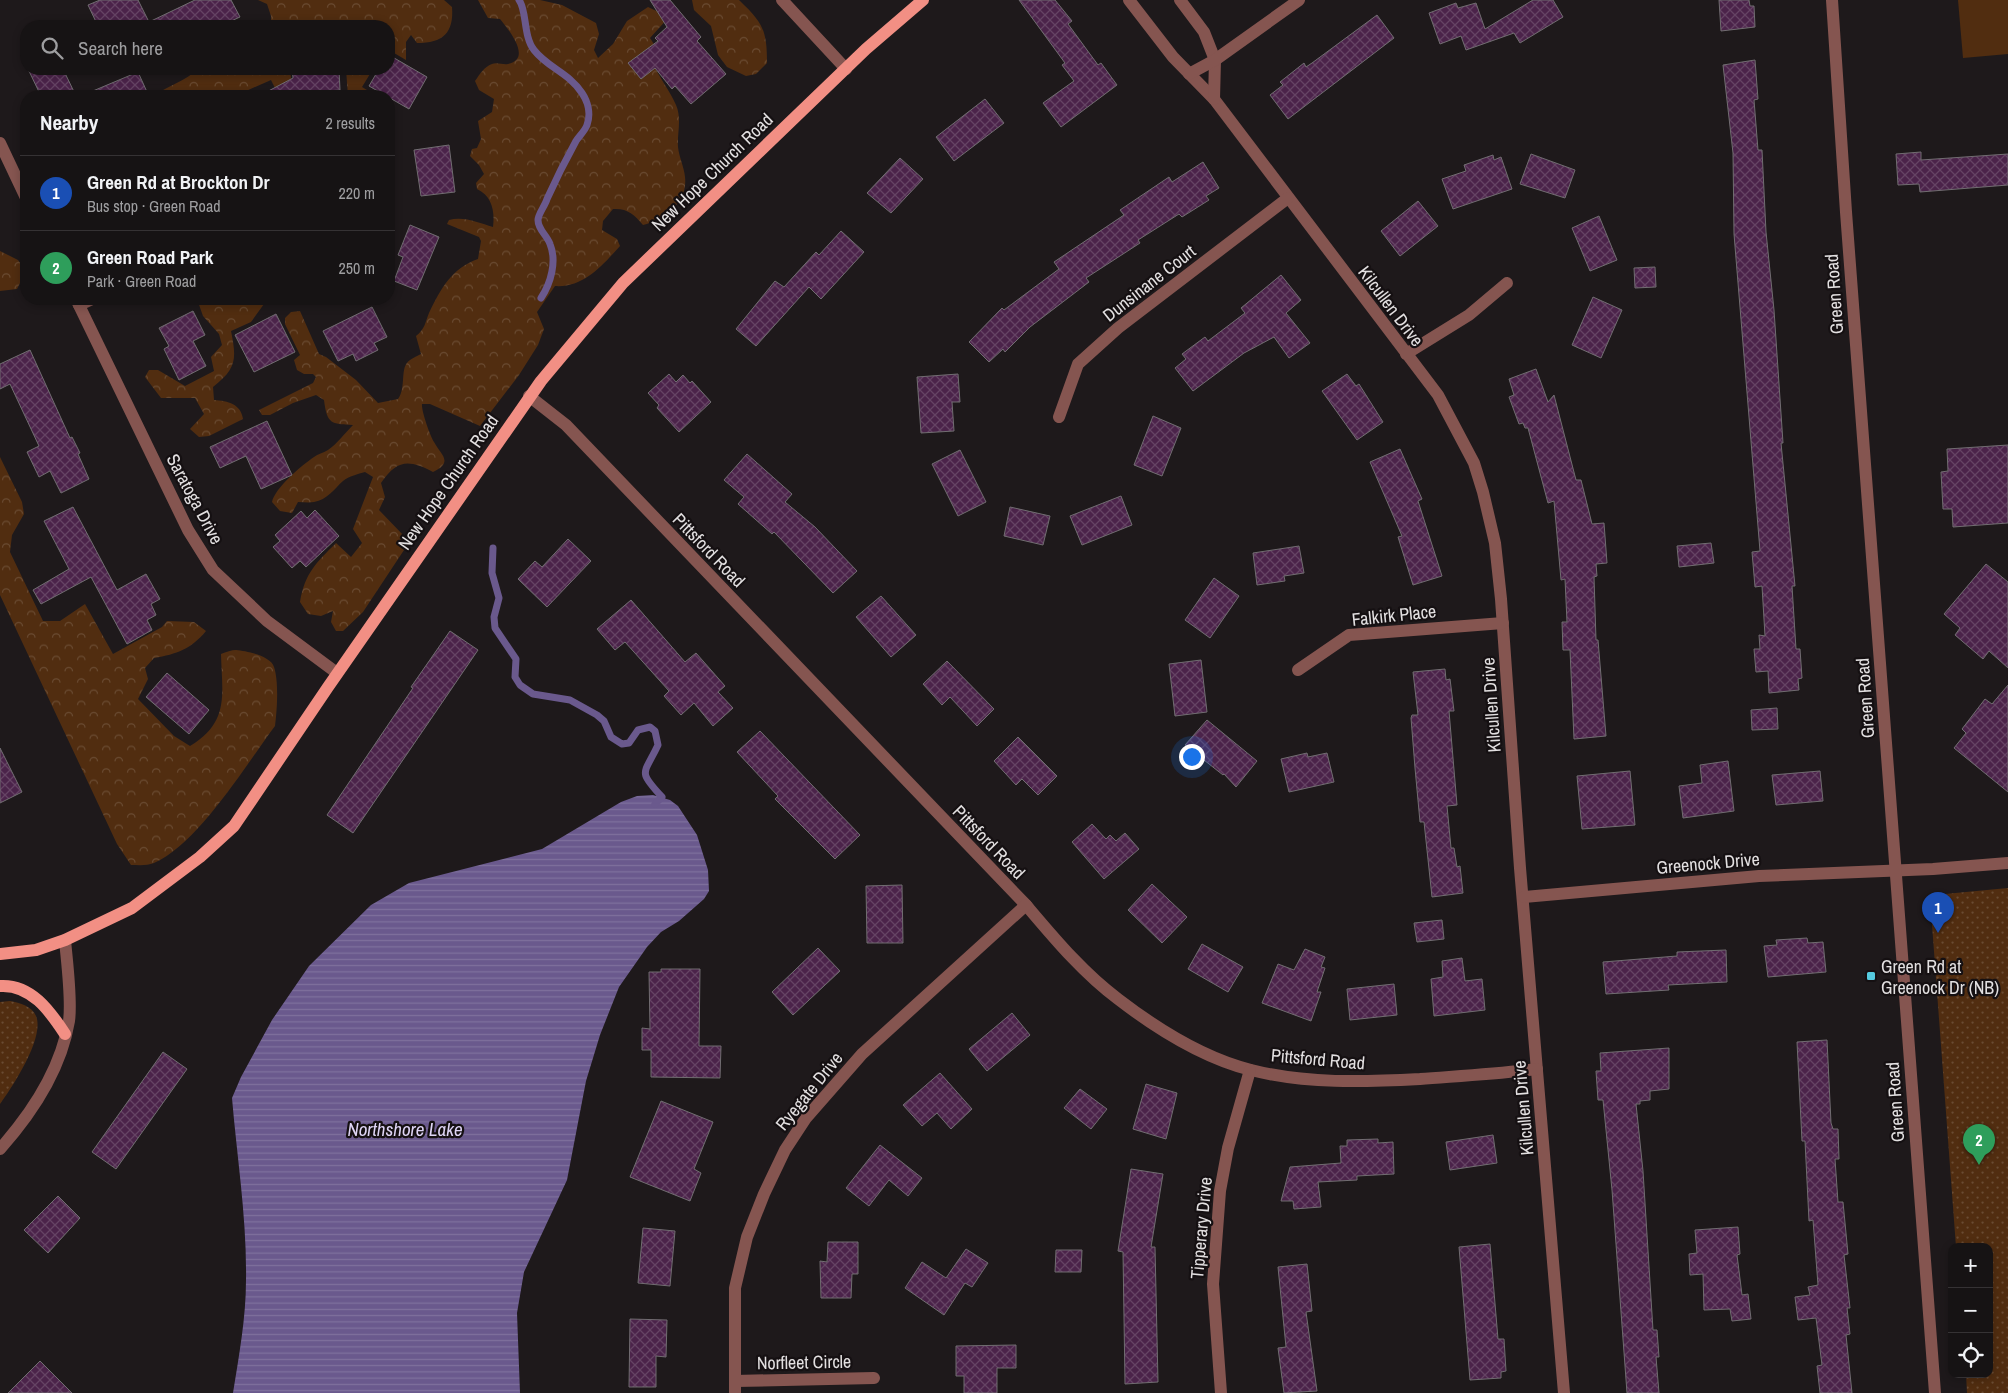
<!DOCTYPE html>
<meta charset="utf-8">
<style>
:root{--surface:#161314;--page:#1f1c1d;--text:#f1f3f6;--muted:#9e9ea0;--line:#353234;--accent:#b45309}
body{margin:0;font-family:"Archivo Narrow",sans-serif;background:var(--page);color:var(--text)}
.controls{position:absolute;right:15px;bottom:15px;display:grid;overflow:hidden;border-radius:10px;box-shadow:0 2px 8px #0003}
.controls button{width:45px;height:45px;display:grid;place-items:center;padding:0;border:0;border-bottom:1px solid var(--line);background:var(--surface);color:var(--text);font:25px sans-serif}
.you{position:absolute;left:1191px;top:756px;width:18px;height:18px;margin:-12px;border:4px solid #fff;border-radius:50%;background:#1a73e8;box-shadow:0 0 0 8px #1a73e833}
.badge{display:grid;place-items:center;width:32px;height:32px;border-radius:50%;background:var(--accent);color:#fff;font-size:16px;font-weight:700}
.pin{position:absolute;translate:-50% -41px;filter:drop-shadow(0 1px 2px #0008)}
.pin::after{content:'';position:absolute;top:26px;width:18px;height:15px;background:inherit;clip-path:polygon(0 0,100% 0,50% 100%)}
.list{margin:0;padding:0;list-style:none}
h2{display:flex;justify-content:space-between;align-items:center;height:65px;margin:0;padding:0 20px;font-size:21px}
h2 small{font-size:16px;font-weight:400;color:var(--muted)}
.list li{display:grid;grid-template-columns:32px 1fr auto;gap:15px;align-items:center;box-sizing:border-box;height:75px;padding:0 20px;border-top:1px solid var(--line)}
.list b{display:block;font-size:19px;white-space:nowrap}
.list p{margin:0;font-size:16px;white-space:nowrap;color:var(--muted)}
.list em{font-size:16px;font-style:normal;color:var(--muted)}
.icon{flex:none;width:28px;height:28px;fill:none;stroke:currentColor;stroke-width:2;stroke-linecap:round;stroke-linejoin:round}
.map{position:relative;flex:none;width:2008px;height:1393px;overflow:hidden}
.search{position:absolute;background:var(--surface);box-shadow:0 2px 8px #0003;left:20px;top:20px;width:375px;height:55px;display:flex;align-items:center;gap:12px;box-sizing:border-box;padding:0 18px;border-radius:20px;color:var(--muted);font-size:19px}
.panel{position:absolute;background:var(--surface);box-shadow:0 2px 8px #0003;left:20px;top:90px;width:375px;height:215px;border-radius:20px}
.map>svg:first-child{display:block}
</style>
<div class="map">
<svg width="2008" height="1393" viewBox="0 0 2008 1393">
<defs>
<pattern id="grass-dots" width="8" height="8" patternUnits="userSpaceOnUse" patternTransform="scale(1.25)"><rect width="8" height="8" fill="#512d10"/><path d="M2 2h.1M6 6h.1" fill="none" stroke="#6a4b32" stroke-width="1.8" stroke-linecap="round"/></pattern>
<pattern id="forest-crowns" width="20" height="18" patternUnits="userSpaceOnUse" patternTransform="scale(1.25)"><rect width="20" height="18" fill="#512d10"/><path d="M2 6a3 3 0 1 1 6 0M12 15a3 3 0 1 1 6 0" fill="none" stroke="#6a4b32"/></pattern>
<pattern id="water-rules" width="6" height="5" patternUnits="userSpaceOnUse" patternTransform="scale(1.25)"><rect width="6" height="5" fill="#6a598d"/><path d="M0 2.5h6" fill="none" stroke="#7f719d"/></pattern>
<pattern id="building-cross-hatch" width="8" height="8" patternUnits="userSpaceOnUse" patternTransform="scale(1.25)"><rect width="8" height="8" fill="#4b234a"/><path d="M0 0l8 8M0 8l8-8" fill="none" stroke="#654364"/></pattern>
</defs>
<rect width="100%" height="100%" fill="#1e191b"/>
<g fill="url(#grass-dots)">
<path d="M2008,888v505h-41l-1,-19h23v-127h-33l-25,-336 14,-17z"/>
<path d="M10,1001c10,2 22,5 26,15 9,21 -23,70 -36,88v-102z"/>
</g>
<g fill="url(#forest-crowns)">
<path d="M258,0h186l8,7c2,26 -9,36 -35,36l-6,-8 -5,7v18l-17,-10v-24h-118v-10l-4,-12z"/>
<path d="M478,0h62l22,5 34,18 3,11 -5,16 4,8 15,-14 14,-23 21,-14 21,10 -19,21 7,11 -5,13c7,15 18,29 24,43 6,14 1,28 2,42 1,10 6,20 7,30 3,25 -20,42 -42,48 -9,-11 -16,-17 -30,-16l-10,12 -1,9 15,9 3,7c-18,20 -37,42 -65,40l-18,26 7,17 -6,16 -19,30 -39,51 -50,-22h-8c-1,6 8,32 12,38 7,13 20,20 -1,30 -25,-13 -36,-12 -52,11l4,14 -6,13 25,26 2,11 -43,65 -20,19h-7l-5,-9 2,-11 -12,5 -13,-2 -8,-12c5,-29 16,-39 36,-59l15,14 11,-14 -9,-14 20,-52 -8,-5c-7,2 -16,4 -22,9 -9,8 -16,19 -29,21 -5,1 -11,0 -16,0l-6,11 -12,-2 -8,-9c3,-14 29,-36 42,-45 4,-3 9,-4 14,-7 9,-6 17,-17 25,-25 -22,-1 -26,-1 -29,-25l-8,-5 -23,8 -23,12h-8l-3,-5 54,-27 3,-6 -3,-3h-9l-7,-4 -3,-10 6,-5 -15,-31v-6l6,-6 9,-1 19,43 7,3 30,23 22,23 20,-4c9,-12 1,-32 12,-39 3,-2 7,-4 11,-6l-5,-18c9,-7 9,-13 13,-23 12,-25 23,-45 49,-54l3,-18 -2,-4 -32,-13 2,-4c15,-4 30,3 44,7 2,-16 -1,-31 -16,-38l-1,-6 8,-9 -5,-9 -9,-9 2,-7 5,-1 4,-9 -3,-18 14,-9 2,-13 -15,-9 -4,-9c5,-7 9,-14 17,-17 5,-2 11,1 16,0 25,-5 0,-35 -8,-45l-12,-1z"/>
<path d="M692,0h47c24,23 28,30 28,63l-11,11 -10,2 -19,-9 -9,-12 -7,-29 -17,-16z"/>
<path d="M198,69h92l3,27h-14l-8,-16 -25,11 -14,3 -18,-4 -8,6h-53c15,-10 32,-15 45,-27z"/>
<path d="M346,69h27l-11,18 15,9h-29z"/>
<path d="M0,251l18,9 8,11 -9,18 -17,2z"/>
<path d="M197,299h65l2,5 -13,18 -20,9c6,29 5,38 -18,56l1,13c14,1 27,4 29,19l-34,17 -10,1 -9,-8 14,-15 -9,-16h-34l-16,-21 4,-7h9l27,16 29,-15 -3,-14 11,-12 -3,-11 -16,-18z"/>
<path d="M0,457l22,45 2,12 -12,21 -2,17 33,69h17l25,-17 28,50 49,-27 5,-6 27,1 12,9c-15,18 -29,23 -52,27l-9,10 3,11 -10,20 36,37 16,10c40,-24 32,-52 31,-92 5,-2 11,-4 15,-4 11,1 35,6 38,17 5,15 3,43 1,59 -30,40 -77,118 -121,137 -7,3 -16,2 -23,2l-14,-21 -117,-249z"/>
</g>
<path fill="#512d10" d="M1958,0h50v54l-45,4z"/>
<path fill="url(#water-rules)" d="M653,795l17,5 8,6 19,29 11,35 1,21 -5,8 -25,22 -18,11 -14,15 -28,40 -19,48 -14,46 -19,99 -43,92 -7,41 3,80h-287c6,-38 13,-75 13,-113 1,-61 -9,-122 -14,-182l9,-21 31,-57 37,-54 62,-61 38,-22 133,-34 79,-47 16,-6z"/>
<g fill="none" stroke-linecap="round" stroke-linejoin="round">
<g stroke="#6a598d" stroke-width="7">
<path d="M519,0c8,10 4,36 15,50 14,18 35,23 48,43 6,9 9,21 5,32 -2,6 -8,11 -11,16 -11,20 -20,38 -29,58 -2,7 -9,15 -9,21 0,10 9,15 12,24 7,17 1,39 -9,54"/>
<path d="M493,548l-1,25 7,25 -5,19 1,11 21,31 -1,18 5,8 13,9 37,6 27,15 7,6 7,16 11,7 7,-1 9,-13 12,-3 5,4 3,14c-14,30 -21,25 4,52l-7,7"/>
</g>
</g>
<g fill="url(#building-cross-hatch)" stroke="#716d71">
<path d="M100,0h38l11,22 46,-22h36l9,17 -20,9h-122l-10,-21z"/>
<path d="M650,0h20l31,37 -4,4 29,33 -35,30 -16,-18 -3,3 -17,-21 -14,11 -13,-16 30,-22 -3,-3 12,-11z"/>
<path d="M1019,0h36l17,21 -4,3 30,41 3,-2 16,22 -56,42 -18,-24 31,-22 -12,-16 3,-2z"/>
<path d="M1533,0h20l10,17 -43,26 -6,-10 -48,17 -5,-14 -21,8 -11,-31 27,-10 2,5 18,-5 9,26z"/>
<path d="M1719,0h30l1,6h4l1,21 -34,4z"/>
<path d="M1377,15l17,23 -106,81 -18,-24 13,-10 -3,-3 24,-19 2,4 6,-4z"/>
<path d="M389,55l38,22 -18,32 -40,-23 10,-17h10z"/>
<path d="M1755,60l3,39 -4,1 4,50h4l4,82 8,78 9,133h-2l14,143h-3l4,63h4l2,29 -4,1 1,11 -30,3 -1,-22 -12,1 -2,-23h6l-1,-14 6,1 -3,-50 -7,1 -3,-35 8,-1 -26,-317 -1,-81 -10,-88z"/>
<path d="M28,69h35l13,27h-35z"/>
<path d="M292,69h47l1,21 -81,6 34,-18z"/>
<path d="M138,72l9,20 -10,4h-56z"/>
<path d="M985,99l19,24 -50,38 -18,-24z"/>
<path d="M449,145l6,47 -34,4 -7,-46z"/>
<path d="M1921,152v8l87,-6v31l-88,7 -1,-8 -21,1 -2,-31z"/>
<path d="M1531,154l44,16 -10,28 -45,-14z"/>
<path d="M1493,155l1,5 7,-3 11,32 -59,20 -11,-30 24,-8 -2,-6z"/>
<path d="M900,158l23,21 -32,34 -24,-20z"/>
<path d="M1203,162l16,26 -13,8 3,4 -27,17 -3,-3 -41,26 2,3 -54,35 3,4 -59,45 -25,25 -2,-3 -14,13 -20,-20 33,-34 2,2 55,-41 -5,-7 70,-47 -4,-5 49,-33 3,5z"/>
<path d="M1418,201l20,25 -38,30 -19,-25z"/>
<path d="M1599,216l18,44 -27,11 -18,-43z"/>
<path d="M410,225l29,12 -22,53 -23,-9 9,-24 -5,-2z"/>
<path d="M841,231l23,21 -43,47 -12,-12 -53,59 -20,-17 39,-48 9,6 32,-35 3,3z"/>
<path d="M1655,267l1,20 -21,1 -1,-20z"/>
<path d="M1281,275l20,25 -15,13 24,30 -21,15 -15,-21 -30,16 -51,38 -18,-23 11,-9 -4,-5 23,-17 3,4 37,-28 -4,-5z"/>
<path d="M1593,297l29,13 -21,48 -29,-13z"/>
<path d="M372,307l15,30 -13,6 4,7 -22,11 -3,-7 -15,7 -15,-30z"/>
<path d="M193,311l12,24 -12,6 13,25 -27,14 -15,-31 5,-3 -10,-18z"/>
<path d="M276,314l19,38 -41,20 -19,-37z"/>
<path d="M30,350l40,88 2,-1 8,16 -2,1 11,25 -28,14 -11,-22 -11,6 -12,-25 12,-6 -29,-62 -10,5v-25z"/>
<path d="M1536,369l12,33 6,-7 22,85h5l11,44 12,-1 3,40 -11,1 1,12 -3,1 2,63h2l8,96 -32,3 -4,-89h-7l-1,-28h5l-2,-43 -4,1 -7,-79 -6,2 -20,-75h-3l-2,-5 -4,1 -10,-27 5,-2 -5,-16z"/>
<path d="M669,374l7,8 7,-7 7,8 2,-2 19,21 -32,30 -22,-24 2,-3 -11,-12z"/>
<path d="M958,374l2,28h-8l2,29 -33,2 -4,-56z"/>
<path d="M1347,374l9,12 3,-2 24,38 -26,18 -35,-49z"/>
<path d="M1153,416l28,12 -19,48 -28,-11z"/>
<path d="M267,421l25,54 -31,14 -15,-33 -26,12 -10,-21z"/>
<path d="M2008,445v78l-55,4 -1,-18h-9l-2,-37 7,-1 -1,-22z"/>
<path d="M1400,449l22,50 -4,2 24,75 -29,9 -15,-48 4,-1 -32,-74z"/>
<path d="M960,450l26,52 -28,14 -26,-52z"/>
<path d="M747,454l45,40 -7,8 30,25 42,44 -24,22 -59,-61 -2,2 -34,-30 6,-7 -20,-17z"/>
<path d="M1121,496l11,29 -50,20 -12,-29z"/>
<path d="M73,507l44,83 29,-16 14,25 -9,5 5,11 -9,5 5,10 -25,14 -36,-67 -50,27 -8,-14 36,-21 -25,-48z"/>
<path d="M1010,507l40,9 -7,29 -39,-9z"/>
<path d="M315,510l24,26 -33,31 -6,-6 -8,7 -19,-21 7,-6 -5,-6 26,-24 6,7z"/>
<path d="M568,539l23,22 -44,46 -29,-28 17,-18 7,6z"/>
<path d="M1711,543l3,20 -35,4 -2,-21z"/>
<path d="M1299,546l5,27 -20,3 1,5 -28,4 -4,-32z"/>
<path d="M1986,564l22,18v86l-19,-17 -6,8 -28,-24 5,-7 -16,-14z"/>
<path d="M1214,578l25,18 -29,42 -25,-18z"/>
<path d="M881,596l35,39 -25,22 -35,-40z"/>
<path d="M631,600l54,62 11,-9 29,33 -7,6 15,16 -20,18 -19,-23 -13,12 -17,-19 5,-5 -44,-49 -10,8 -18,-21z"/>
<path d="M450,631l28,19 -125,183 -26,-18 86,-127 -2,-1z"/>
<path d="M1201,660l6,52 -32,4 -6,-52z"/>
<path d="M947,661l47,48 -17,17 -27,-29 -8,8 -19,-21z"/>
<path d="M1445,669l1,11 4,-1 4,32h-5l8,94 -10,1 4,42h3l3,19 3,-1 3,27 -31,4 -8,-75h-4l-5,-54 -4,-50 1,-3h6l-5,-43z"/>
<path d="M167,673l42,37 -20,24 -43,-37z"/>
<path d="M2008,685v107l-54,-44 12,-15 -4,-4 23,-30 7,5z"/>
<path d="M1777,708l1,21 -26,1 -1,-20z"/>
<path d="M1207,720l50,41 -21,26 -12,-13 -1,1 -38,-30z"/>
<path d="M760,731l100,104 -25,24 -60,-60 3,-3 -41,-44z"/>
<path d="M1018,737l39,39 -19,19 -16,-16 -6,6 -22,-24z"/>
<path d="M0,748l22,44 -22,11z"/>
<path d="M1307,753l1,4 19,-4 7,29 -45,10 -8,-33z"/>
<path d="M1728,761l6,50 -51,7 -4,-32 23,-3 -2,-18z"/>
<path d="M1630,771l5,54 -53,4 -5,-53z"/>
<path d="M1820,771l3,30 -47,4 -4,-30z"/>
<path d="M1092,824l14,15 4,-4 6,6 9,-8 14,16 -35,30 -32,-37z"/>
<path d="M1152,884l35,33 -25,26 -34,-33z"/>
<path d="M902,885l1,58h-36l-1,-57z"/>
<path d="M1442,920l2,19 -27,3 -3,-19z"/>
<path d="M1807,938l1,5 15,-1 3,30 -58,5 -4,-31 13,-1 -1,-5z"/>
<path d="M1202,944l41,23 -15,25 -40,-23z"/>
<path d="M818,948l22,23 -47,44 -21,-23z"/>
<path d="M1305,949l20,8 -4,10 4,1 -8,24h4l-10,29 -49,-18 16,-39 16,6z"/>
<path d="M1726,950l1,32 -59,3 1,5 -63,4 -3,-32 74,-6v-4z"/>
<path d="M1462,958l3,23 17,-2 3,31 -51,6 -3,-37 12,-2 -1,-16z"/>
<path d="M661,969h39l-1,77h22l-1,32 -69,-1v-27h-9v-22l8,1 -1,-57h12z"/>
<path d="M1394,984l3,31 -47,5 -3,-31z"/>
<path d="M1012,1013l18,22 -43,36 -18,-22z"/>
<path d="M1827,1040l4,83 2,6h5l1,30h-4l3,43h5l5,52 -4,1 6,53h-3l3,26 -4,1 6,58h-32l-3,-27 5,-1 -6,-47 -18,2 -3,-23 15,-2 -2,-8 10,-2 -5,-65 -4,1 -4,-80h-3l-5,-99z"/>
<path d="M1669,1048v41l-19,2v9l-10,1v3h-4l7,67 10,159h4l2,27h-3l3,36h-32l-15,-203 -9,-90h-5l-2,-29h5l-1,-18z"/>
<path d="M163,1052l24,17 -71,100 -24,-17z"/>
<path d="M940,1073l32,36 -21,20 -14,-16 -15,13 -19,-21z"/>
<path d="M1146,1084l31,9 -11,46 -33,-10z"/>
<path d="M1080,1089l27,20 -16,20 -27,-21z"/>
<path d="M661,1101l52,21 -19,47 7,4 -11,28 -60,-24z"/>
<path d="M1493,1135l4,28 -47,7 -4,-28z"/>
<path d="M1378,1139v4l15,-1 1,32 -37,2v4l-39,2 3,25 -27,2 -1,-8h-12l9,-34 51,-4 -1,-17h7v-6z"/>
<path d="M880,1145l42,33 -14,18 -19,-16 -20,26 -23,-18z"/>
<path d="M1131,1169l32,5 -12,73h4l3,135 -33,2 -2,-132 -5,-1z"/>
<path d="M58,1196l22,22 -32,35 -24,-23z"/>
<path d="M1738,1227l2,27 -3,1 5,40 6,-1 3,25 -19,2 -2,-12 -26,1 -1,-36 -13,1 -1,-21 8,-1 -2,-23z"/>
<path d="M643,1228l32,3 -5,55 -32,-3z"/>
<path d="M828,1242h30v32h-6l-1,24h-30l-1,-37 7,1z"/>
<path d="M1490,1244l8,95h6l2,32 -5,1v6l-31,2 -11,-133z"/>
<path d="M966,1249l22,14 -16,24 -7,-4 -21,32 -39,-27 17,-26 24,16z"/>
<path d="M1056,1250h26l-1,22h-26z"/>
<path d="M1307,1264l5,47 -6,1 11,79 -33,2 -6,-45 8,-1 -8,-80z"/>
<path d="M630,1319l37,1 -1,37 -10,-1v31h-27z"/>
<path d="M1016,1345v23h-19v25h-33v-17h-8v-30z"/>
<path d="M40,1361l32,32h-64z"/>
</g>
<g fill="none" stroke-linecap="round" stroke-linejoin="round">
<g stroke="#855550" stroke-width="12">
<path d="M782,0l64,69"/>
<path d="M1129,0l44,57 41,42 224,296 36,68 9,29 12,51 6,56 19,269 44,525"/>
<path d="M1180,0l24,32 11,28 -1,39"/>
<path d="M1189,74l26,-14 84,-60"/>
<path d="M0,143l26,55"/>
<path d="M76,299l112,231 25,40 54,51 70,52"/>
<path d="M79,305l13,-6"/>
<path d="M1406,354l63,-39 38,-32"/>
<path d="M529,396l37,29 460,480c28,33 57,68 92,94 39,30 85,59 133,71 55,14 113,12 169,9 39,-3 78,-5 117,-10"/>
<path d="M1059,417l19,-53 40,-36 170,-130"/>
<path d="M1298,670l51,-35 154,-12"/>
<path d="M1524,897l235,-21 174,-7 75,-6"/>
<path d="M0,1149c32,-36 61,-80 69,-128 3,-21 -2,-58 -4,-81"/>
<path d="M735,1381l139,-3"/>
<path d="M735,1393v-105l12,-51 17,-43 21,-44 21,-32 56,-64 164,-149"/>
<path d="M1221,1393l-8,-109 7,-93 8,-43 22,-78"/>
</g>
<path stroke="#855550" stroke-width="12" d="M1832,0l14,212 89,1181"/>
<g stroke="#f28f84" stroke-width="12">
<path d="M0,954l36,-4 29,-10 67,-32 68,-51 34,-31 94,-139 213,-306 82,-98 243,-234 57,-49"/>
<path d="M0,986c31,-2 50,25 65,48"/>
</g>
</g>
<rect fill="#55cadf" stroke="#151012" stroke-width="2" x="1866" y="971" width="10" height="10" rx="2.5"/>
<g text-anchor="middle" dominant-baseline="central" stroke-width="4.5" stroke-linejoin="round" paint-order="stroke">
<g font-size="18" fill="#e3e0e1" stroke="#151012">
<text transform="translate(712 172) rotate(-44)">New Hope Church Road</text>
<text transform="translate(1149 283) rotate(-38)">Dunsinane Court</text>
<text transform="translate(1834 294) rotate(-94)">Green Road</text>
<text transform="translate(1391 306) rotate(53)">Kilcullen Drive</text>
<text transform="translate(448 482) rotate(-55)">New Hope Church Road</text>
<text transform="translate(195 499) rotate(62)">Saratoga Drive</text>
<text transform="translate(709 550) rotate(46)">Pittsford Road</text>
<text transform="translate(1394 615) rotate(-6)">Falkirk Place</text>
<text transform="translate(1865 698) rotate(-94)">Green Road</text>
<text transform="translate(1491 705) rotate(-94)">Kilcullen Drive</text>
<text transform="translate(989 842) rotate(46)">Pittsford Road</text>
<text transform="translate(1708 863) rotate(-5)">Greenock Drive</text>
<text transform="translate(1318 1059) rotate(5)">Pittsford Road</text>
<text transform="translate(809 1091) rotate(-51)">Ryegate Drive</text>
<text transform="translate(1895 1102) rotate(-94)">Green Road</text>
<text transform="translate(1523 1108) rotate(-95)">Kilcullen Drive</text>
<text transform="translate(1201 1228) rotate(-85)">Tipperary Drive</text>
<text transform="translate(804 1362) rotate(-1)">Norfleet Circle</text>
</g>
<g font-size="18" fill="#e3e0e1" stroke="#151012" text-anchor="start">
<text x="1881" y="966">Green Rd at<tspan x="1881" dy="21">Greenock Dr (NB)</tspan></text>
</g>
<g font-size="19" font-style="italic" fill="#dfd5f6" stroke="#151012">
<text x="405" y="1129">Northshore Lake</text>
</g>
</g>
</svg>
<div class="controls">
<button>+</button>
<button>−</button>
<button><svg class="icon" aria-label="locate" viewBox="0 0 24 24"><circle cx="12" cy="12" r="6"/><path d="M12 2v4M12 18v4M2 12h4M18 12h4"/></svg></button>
</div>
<div class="you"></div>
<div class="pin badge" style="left:1938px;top:933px;background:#1a4fb4">1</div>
<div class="pin badge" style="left:1979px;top:1165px;background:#2e9e5b">2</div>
<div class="search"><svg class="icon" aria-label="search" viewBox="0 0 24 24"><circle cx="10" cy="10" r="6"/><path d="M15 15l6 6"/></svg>Search here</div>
<section class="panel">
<h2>Nearby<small>2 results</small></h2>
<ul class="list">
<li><span class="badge" style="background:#1a4fb4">1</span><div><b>Green Rd at Brockton Dr</b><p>Bus stop · Green Road</p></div><em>220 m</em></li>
<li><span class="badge" style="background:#2e9e5b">2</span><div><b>Green Road Park</b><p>Park · Green Road</p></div><em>250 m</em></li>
</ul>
</section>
</div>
